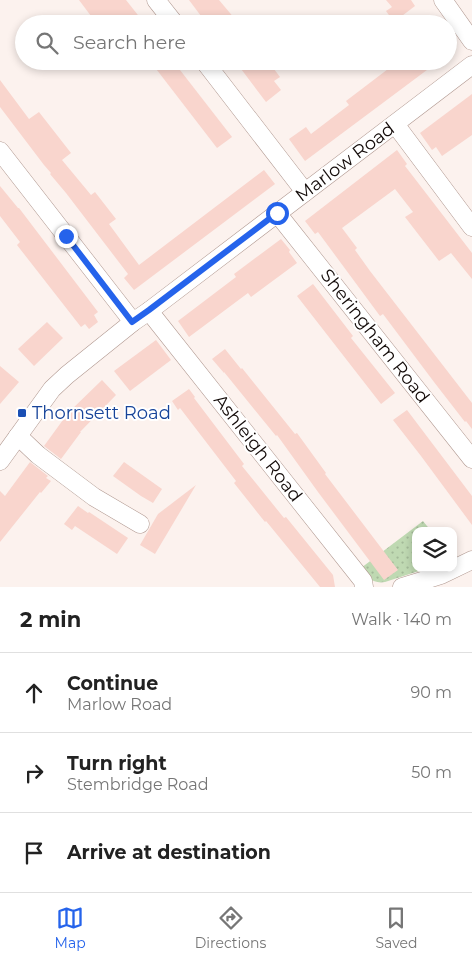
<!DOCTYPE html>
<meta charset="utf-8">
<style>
:root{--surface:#fff;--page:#f2f2f2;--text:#222;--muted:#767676;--line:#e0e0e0;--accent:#2563eb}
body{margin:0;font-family:Montserrat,sans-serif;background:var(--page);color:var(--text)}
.controls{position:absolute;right:15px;bottom:15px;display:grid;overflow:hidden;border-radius:10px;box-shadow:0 2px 8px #0003}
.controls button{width:45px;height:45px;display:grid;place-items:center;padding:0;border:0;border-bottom:1px solid var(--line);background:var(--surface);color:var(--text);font:25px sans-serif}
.stop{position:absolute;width:15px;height:15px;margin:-11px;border:4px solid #2563eb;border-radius:50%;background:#fff}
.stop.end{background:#2563eb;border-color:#fff;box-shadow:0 1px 5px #0008}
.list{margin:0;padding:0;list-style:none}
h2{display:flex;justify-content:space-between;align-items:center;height:65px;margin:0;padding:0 20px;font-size:21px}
h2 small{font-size:16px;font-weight:400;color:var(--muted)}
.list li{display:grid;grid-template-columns:32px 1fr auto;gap:15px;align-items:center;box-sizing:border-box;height:80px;padding:0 20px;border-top:1px solid var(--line)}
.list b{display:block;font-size:19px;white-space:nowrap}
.list p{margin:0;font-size:16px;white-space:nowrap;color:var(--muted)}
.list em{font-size:16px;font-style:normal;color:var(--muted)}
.icon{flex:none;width:28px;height:28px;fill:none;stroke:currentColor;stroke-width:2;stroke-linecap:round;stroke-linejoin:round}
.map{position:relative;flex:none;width:472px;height:587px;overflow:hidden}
.search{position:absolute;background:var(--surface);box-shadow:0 2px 8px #0003;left:15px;right:15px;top:15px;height:55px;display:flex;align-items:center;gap:12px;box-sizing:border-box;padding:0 18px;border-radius:28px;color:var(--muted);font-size:19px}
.sheet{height:305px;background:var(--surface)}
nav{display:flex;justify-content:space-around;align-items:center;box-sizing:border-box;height:70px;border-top:1px solid var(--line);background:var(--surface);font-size:14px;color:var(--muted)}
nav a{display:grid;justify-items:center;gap:2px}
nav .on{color:var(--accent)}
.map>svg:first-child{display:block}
</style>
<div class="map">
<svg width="472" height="587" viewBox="0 0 472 587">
<defs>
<pattern id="garden-dots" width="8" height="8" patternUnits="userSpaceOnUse" patternTransform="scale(1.25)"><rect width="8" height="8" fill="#bfd9b2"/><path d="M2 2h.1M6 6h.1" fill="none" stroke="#a3b998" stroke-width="1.8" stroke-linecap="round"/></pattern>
</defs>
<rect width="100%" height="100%" fill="#fcf2ee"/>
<path fill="url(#garden-dots)" d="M423,521l8,10h-15v37h12l-43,14c-12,2 -17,-4 -24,-14z"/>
<g fill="#f9d5cd">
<path d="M79,0h47l19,24h-48z"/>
<path d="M189,0h30l16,19 -7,5h-21z"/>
<path d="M386,0h25l4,6 -21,16 -8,-11 6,-4z"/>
<path d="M150,61h23l59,76 -15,11z"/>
<path d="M235,61h33l12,16 -6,4 7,9 -15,12z"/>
<path d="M389,61h50l-134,100 -16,-22 17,-12 5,7 38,-29 -3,-4 46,-35z"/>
<path d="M0,80l29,39 10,-7 32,41 -9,7 29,35 4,-3 21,27 -7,5 30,41 125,-95 11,14 -141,106 -10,-12 4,-4 -62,-81 -16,-19 1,-1 -7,-8 -44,-58z"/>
<path d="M472,94v41l-30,21 -6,-9 -4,3 -12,-17z"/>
<path d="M397,150l10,14 -2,2 7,9 60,78v26l-21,-26 -12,8 -34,-44 8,-5 -18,-23 -53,39 15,20 -2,2 15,21 102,132v26l-6,-8 -1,1 -31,-40 -51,-68 -3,2 -62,-84 -3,2 -10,-13z"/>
<path d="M0,186l18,22h1l79,104 -4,3 4,7 -9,7 -4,-5 -4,3 -64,-82 3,-3 -20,-26z"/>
<path d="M281,239l9,11 -1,2 8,11 -46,34 -3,-4 -59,44 -11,-16 58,-44 -2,-3z"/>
<path d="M313,284l40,52 -2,2 44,55 -14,11 -84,-108z"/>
<path d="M47,322l16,16 -29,28 -16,-17z"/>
<path d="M156,340l15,20 -41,31 -16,-20z"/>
<path d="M225,349l16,20 1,-1 53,66 2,-1 29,40 -1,1 73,96 -14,10 -66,-88 -41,-57 -1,1 -52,-64v1l-12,-14z"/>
<path d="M0,366l19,16 -19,22z"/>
<path d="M102,380l14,15 -36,37h1l-20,27 -17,-13 24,-33z"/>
<path d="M189,389l6,8 -1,1 50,66 -2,2 42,52 2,-1 47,58 2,12h-15l-54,-66 -1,1 -31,-39 2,-2 -56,-73 -2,2 -6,-9z"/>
<path d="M407,410l65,86v29l-51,-69 -28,-36z"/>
<path d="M30,462l18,14 -2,2 5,3 -10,12 -1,-1 -40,50v-51l5,5z"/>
<path d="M124,462l38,27 -9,14 -12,-7 -28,-20z"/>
<path d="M196,485l-41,69 -15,-9 18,-31z"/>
<path d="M78,506l10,7 1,-1 39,26 -11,16 -42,-28 -3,4 -8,-6z"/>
</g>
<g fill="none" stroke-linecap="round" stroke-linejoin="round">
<defs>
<g id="minor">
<path d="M156,0l19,24"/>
<path d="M443,0l29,41"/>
<path d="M204,61l101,131"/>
<path d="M395,124l77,103"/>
<path d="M0,151l133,171"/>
<path d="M277,213l195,246"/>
<path d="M149,311l214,270 1,6"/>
<path d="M18,436l20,19 56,42 46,27"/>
<path d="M0,461l52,-72 15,-14 66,-53 16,-11 323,-246"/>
<path d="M402,587l39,-12 31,-15"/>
</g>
</defs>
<use href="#minor" stroke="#b09890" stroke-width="19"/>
<use href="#minor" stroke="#fff" stroke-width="18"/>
</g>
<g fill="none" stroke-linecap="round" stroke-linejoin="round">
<path stroke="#2563eb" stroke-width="6" d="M66,236l66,86 17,-12 128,-97"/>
</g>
<rect fill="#1a4fb4" stroke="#fff" stroke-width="2" x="17" y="408" width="10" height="10" rx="2.5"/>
<g text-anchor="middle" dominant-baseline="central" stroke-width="4" stroke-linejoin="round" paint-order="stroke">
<g font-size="18" fill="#120a08" stroke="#fff">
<text transform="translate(345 162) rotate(-37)">Marlow Road</text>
<text transform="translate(375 336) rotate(52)">Sheringham Road</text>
<text transform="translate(258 448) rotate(52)">Ashleigh Road</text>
</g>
<g font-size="18" fill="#164399" stroke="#fff" text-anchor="start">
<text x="32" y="413">Thornsett Road</text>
</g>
</g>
</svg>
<div class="controls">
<button><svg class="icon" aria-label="layers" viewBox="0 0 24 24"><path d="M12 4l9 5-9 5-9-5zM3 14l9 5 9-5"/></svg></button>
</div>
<div class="stop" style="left:277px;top:213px"></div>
<div class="stop end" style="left:66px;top:236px"></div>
<div class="search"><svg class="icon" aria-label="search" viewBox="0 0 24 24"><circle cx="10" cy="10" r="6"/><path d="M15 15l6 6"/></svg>Search here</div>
</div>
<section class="sheet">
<h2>2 min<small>Walk · 140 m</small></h2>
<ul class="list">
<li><svg class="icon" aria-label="ahead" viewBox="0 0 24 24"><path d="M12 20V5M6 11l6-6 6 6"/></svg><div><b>Continue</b><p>Marlow Road</p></div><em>90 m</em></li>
<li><svg class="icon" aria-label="right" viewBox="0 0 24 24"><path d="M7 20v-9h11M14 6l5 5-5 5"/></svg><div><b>Turn right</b><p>Stembridge Road</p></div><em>50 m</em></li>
<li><svg class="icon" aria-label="arrive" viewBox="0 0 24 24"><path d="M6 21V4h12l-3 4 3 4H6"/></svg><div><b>Arrive at destination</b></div></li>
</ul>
</section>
<nav>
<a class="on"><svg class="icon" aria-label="map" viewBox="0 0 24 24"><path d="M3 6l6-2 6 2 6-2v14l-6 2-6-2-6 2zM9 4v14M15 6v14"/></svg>Map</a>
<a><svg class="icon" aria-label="directions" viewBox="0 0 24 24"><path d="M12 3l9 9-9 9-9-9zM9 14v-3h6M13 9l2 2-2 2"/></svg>Directions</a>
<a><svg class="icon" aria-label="saved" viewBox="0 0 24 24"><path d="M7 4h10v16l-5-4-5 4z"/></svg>Saved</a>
</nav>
